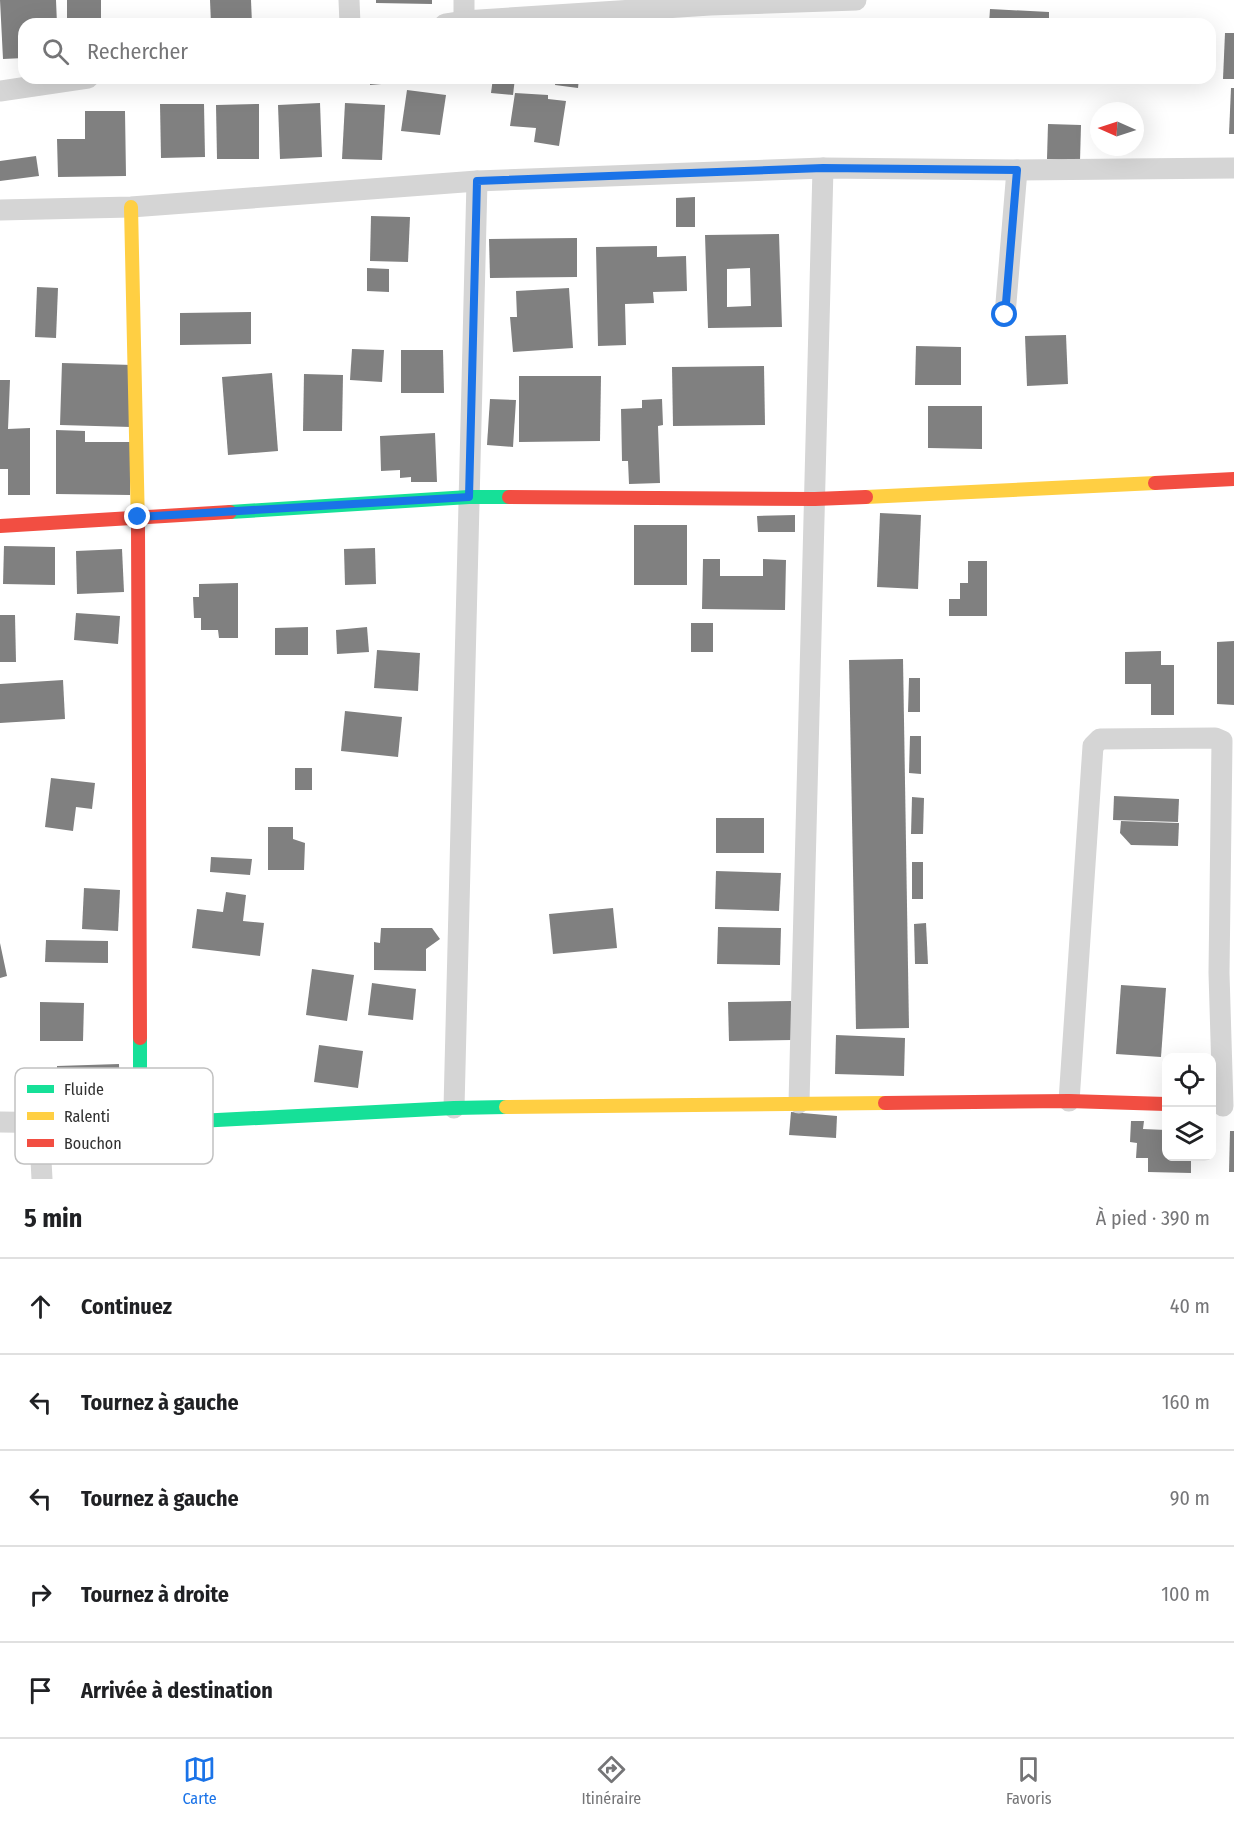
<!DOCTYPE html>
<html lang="fr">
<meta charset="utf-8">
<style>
:root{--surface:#fff;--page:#f6f6f6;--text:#202124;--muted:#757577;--line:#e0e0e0;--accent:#1a73e8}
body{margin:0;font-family:"Fira Sans Condensed",sans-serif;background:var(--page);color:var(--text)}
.controls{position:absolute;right:18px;bottom:18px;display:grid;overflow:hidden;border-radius:12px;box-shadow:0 6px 24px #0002}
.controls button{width:54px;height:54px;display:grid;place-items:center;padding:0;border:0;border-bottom:2px solid var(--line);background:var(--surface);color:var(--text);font:30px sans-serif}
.compass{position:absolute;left:1090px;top:102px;width:54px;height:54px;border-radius:50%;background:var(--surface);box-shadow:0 6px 24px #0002;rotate:273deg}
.stop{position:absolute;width:18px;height:18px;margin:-14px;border:4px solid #1a73e8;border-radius:50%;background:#fff}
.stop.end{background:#1a73e8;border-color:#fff;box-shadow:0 2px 6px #0008}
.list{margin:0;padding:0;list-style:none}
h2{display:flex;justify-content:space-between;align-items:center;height:78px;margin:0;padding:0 24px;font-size:26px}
h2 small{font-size:20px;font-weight:400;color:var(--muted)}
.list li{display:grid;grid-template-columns:39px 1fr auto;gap:18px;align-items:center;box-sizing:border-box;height:96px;padding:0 24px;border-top:2px solid var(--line)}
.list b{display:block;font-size:22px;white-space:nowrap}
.list em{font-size:20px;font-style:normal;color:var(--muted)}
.icon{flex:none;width:33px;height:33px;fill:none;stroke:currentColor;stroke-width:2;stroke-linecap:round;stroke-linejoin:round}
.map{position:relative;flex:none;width:1234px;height:1179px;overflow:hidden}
.search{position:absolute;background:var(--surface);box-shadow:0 6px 24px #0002;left:18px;right:18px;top:18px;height:66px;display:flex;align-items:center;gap:15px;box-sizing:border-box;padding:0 21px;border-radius:18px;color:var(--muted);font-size:22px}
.sheet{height:558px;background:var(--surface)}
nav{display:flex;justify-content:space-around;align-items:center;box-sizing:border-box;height:84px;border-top:2px solid var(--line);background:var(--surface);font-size:16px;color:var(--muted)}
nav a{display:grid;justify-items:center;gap:3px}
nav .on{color:var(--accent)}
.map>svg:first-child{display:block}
</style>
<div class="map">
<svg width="1234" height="1179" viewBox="0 0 1234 1179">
<rect width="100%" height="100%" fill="#fff"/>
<g fill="#808080" fill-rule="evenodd">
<path d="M0,0h56l1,24h-33v34l-21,1z"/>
<rect x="67" y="0" width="34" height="24"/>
<path d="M210,0h41l1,24h-41z"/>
<path d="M376,0h56v4l-56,-1z"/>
<path d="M990,9l59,3v12h-60z"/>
<path d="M1225,33h9v46h-11z"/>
<path d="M370,78h34v4l-34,3z"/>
<path d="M493,78h22l-2,17 -22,-2z"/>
<path d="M556,78h23l-1,10 -23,-3z"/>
<path d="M1231,88h3v46h-5z"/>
<path d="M407,90l39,5 -6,40 -39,-4z"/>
<path d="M515,93l33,2v4l18,2 -7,45 -25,-4 2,-14 -26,-2z"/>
<path d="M320,103l2,54 -42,2 -2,-54z"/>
<path d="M345,103l40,2 -3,55 -40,-1z"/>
<path d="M160,104h44l1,53 -44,1z"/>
<path d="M259,104v55h-42l-1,-54z"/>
<path d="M85,111h40l1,65 -68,1 -1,-38h28z"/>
<path d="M1048,124l33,1 -1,36 -33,-2z"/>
<path d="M36,156l3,20 -39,5v-20z"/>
<path d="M695,197v30h-19v-29z"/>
<path d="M371,216l39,1 -2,45 -38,-1z"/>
<path d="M779,234l3,93 -74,1 -3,-93zM750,268l1,38 -24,1v-38z"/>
<path d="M577,238v39l-87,1 -1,-39z"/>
<path d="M657,246v11l29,-1 1,35 -34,1 1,11 -29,1 1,41 -28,1 -2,-99z"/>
<path d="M367,268l22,1v23l-22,-1z"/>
<path d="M37,287l21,1 -2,50 -21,-1z"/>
<path d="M569,288l4,60 -60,4 -3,-35h7l-1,-26z"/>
<path d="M251,312v32l-71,1v-32z"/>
<path d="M1066,335l2,49 -41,2 -2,-50z"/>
<path d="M916,346l45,1v38h-46z"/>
<path d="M352,349l32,1 -2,32 -32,-2z"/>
<path d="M401,350h42l1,43h-43z"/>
<path d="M62,363l71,2 -2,62 -71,-2z"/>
<path d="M764,366l1,59 -92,1 -1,-59z"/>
<path d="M272,373l6,78 -50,4 -6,-78z"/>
<path d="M304,374l39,1 -1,56h-39z"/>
<path d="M519,376h82l-1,65 -81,1z"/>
<path d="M0,380h10l-2,49 22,-1v67h-22v-26h-8z"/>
<path d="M490,399l26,1 -3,47 -26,-2z"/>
<path d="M662,399l1,26 -5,1 2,57 -31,1 -1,-23h-6l-1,-52 21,-1v-8z"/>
<path d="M928,406h54v43l-54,-1z"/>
<path d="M56,430l29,1v11h45v53l-74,-1z"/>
<path d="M435,433l2,49h-26v-5l-11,1v-8l-19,1 -1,-35z"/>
<path d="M880,513l41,2 -3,74 -41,-2z"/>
<path d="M795,515v17h-37l-1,-16z"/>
<rect x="634" y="525" width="53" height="60"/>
<path d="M4,546l51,1v38l-52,-1z"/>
<path d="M375,548l1,36 -31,1 -1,-36z"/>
<path d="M122,549l2,43 -47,2 -1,-43z"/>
<path d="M703,559h17v17h43v-17l23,1 -1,50 -83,-1z"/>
<path d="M968,561h19v55h-38v-17h11v-16h8z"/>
<path d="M238,583v55h-19l-1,-8h-17v-12h-7l-1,-21h6v-13z"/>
<path d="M76,613l44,3 -2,28 -44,-4z"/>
<path d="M0,615h15l1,47h-16z"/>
<rect x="691" y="623" width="22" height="29"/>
<path d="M308,627v28h-33v-27z"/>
<path d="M367,627l2,25 -32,2 -1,-24z"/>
<path d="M1234,641v64l-17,-1v-62z"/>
<path d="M377,650l43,3 -2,38 -44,-3z"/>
<path d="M1161,651v14h13v50h-23v-31h-26v-32z"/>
<path d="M903,659l6,369 -53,1 -7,-369z"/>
<path d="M909,678h11v34h-12z"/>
<path d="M63,680l2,39 -65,4v-39z"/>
<path d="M345,711l57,6 -4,40 -57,-6z"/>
<path d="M910,736h11v38l-12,-1z"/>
<rect x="295" y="768" width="17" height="22"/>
<path d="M51,778l44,5 -3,26 -16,-2 -3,24 -28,-4z"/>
<path d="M1114,796l65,3 -1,23 -65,-2z"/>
<path d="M912,797l12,1 -1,36h-12z"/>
<rect x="716" y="818" width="48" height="35"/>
<path d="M1121,821l58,2 -1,23 -47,-1 -11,-12z"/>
<path d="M268,827h25v12l12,4 -1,27h-36z"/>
<path d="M211,857l41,2 -2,16 -40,-3z"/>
<rect x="912" y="862" width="11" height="37"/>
<path d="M716,871l65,2 -2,38 -64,-2z"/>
<path d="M84,888l36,2 -2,41 -36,-2z"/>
<path d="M226,892l20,3 -3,26 21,2 -4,33 -68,-8 5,-39 26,3z"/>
<path d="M613,908l4,40 -64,6 -4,-40z"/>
<path d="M926,923l2,41h-13l-1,-40z"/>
<path d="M718,927l63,1 -1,37 -63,-1z"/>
<path d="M381,928h51l8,11 -14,10v22l-52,-1v-28l6,1z"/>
<path d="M46,940l62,1v22l-63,-1z"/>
<path d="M0,943l7,33 -7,2z"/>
<path d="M312,969l42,6 -7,46 -41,-6z"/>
<path d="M372,983l44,6 -3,31 -45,-5z"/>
<path d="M1121,985l45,3 -5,69 -45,-3z"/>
<path d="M791,1001l1,39 -63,1 -1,-39z"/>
<path d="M40,1002l44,1 -1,38h-43z"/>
<path d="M836,1035l69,3 -1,38 -69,-2z"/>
<path d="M319,1045l44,6 -5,37 -44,-6z"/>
<path d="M119,1064l1,39 -62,2 -1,-39z"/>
<path d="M791,1112l46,4 -1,22 -47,-3z"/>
<path d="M1131,1121h13l-1,8 23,1v26h25v17l-43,-1v-14h-12l1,-15 -7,-1z"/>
<path d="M1230,1131h4v41h-5z"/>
</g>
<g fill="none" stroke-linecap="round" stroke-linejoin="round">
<g stroke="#d5d5d5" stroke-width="21">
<path d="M349,0l1,24"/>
<path d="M464,0v21"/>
<path d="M445,24l19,-3 246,-16 146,-5"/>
<path d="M0,91l88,-13"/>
<path d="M0,210l131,-3 346,-26 346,-13 194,2 217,-2"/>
<path d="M1005,315l12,-145"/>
<path d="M1069,1101l24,-355 7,-7 115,-1 7,3 -3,232 4,133"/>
<path d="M799,1103l24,-935"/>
<path d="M454,1108l23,-927"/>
<path d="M0,1122l140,2"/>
<path d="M39,1123l3,56"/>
</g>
<g stroke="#16e098" stroke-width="14">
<path d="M230,512l239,-15h40"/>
<path d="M140,1038v86l314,-16 52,-1"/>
</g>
<g stroke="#ffcf43" stroke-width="14">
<path d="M131,207l7,319"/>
<path d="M866,497l289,-14"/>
<path d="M506,1107l379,-4"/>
</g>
<g stroke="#f24e42" stroke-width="14">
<path d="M1155,483l79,-4"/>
<path d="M509,497l306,2 51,-2"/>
<path d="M0,526l230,-14"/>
<path d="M138,526l2,512"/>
<path d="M885,1103l184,-2 97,3"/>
</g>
</g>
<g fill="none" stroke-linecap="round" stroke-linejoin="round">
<path stroke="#1a73e8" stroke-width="8" d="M138,517l331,-20 8,-316 346,-13 194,2 -12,145"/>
</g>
<rect x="15" y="1068" width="198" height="96" rx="9" fill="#fff" stroke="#c1c1c1" stroke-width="1.5"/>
<rect x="27" y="1085" width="27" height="8" fill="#16e098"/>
<rect x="27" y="1112" width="27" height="8" fill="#ffcf43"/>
<rect x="27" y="1139" width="27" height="8" fill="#f24e42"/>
<g font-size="16" fill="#313131">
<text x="64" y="1095">Fluide</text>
<text x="64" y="1122">Ralenti</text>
<text x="64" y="1149">Bouchon</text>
</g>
</svg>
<div class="controls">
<button><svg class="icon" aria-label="locate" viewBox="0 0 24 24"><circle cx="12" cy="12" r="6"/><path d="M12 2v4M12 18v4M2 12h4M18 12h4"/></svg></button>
<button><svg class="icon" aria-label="layers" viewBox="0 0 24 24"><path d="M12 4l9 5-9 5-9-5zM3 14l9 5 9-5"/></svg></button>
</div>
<svg class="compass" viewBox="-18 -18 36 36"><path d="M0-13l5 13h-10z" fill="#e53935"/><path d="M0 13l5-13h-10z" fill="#757577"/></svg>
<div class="stop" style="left:1005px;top:315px"></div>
<div class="stop end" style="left:138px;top:517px"></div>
<div class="search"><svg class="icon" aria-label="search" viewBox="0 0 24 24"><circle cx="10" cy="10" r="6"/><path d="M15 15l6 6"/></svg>Rechercher</div>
</div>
<section class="sheet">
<h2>5 min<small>À pied · 390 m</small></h2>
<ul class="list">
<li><svg class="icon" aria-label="ahead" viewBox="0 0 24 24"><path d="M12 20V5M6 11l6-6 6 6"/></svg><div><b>Continuez</b></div><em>40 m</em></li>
<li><svg class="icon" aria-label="left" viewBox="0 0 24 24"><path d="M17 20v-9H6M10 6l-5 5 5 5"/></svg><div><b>Tournez à gauche</b></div><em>160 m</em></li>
<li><svg class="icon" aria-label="left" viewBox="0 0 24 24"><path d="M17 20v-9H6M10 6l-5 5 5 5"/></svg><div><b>Tournez à gauche</b></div><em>90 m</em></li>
<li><svg class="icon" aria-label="right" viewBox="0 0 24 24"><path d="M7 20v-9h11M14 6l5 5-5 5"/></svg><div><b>Tournez à droite</b></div><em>100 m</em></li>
<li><svg class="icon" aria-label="arrive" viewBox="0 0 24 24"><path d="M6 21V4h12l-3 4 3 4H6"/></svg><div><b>Arrivée à destination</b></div></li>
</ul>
</section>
<nav>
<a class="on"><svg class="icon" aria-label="map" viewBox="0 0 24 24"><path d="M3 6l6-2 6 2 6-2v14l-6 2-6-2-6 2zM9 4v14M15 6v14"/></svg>Carte</a>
<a><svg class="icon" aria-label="directions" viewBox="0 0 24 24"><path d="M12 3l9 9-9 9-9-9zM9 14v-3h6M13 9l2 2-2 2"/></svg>Itinéraire</a>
<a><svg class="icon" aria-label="saved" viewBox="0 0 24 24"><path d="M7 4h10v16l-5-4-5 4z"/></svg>Favoris</a>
</nav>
